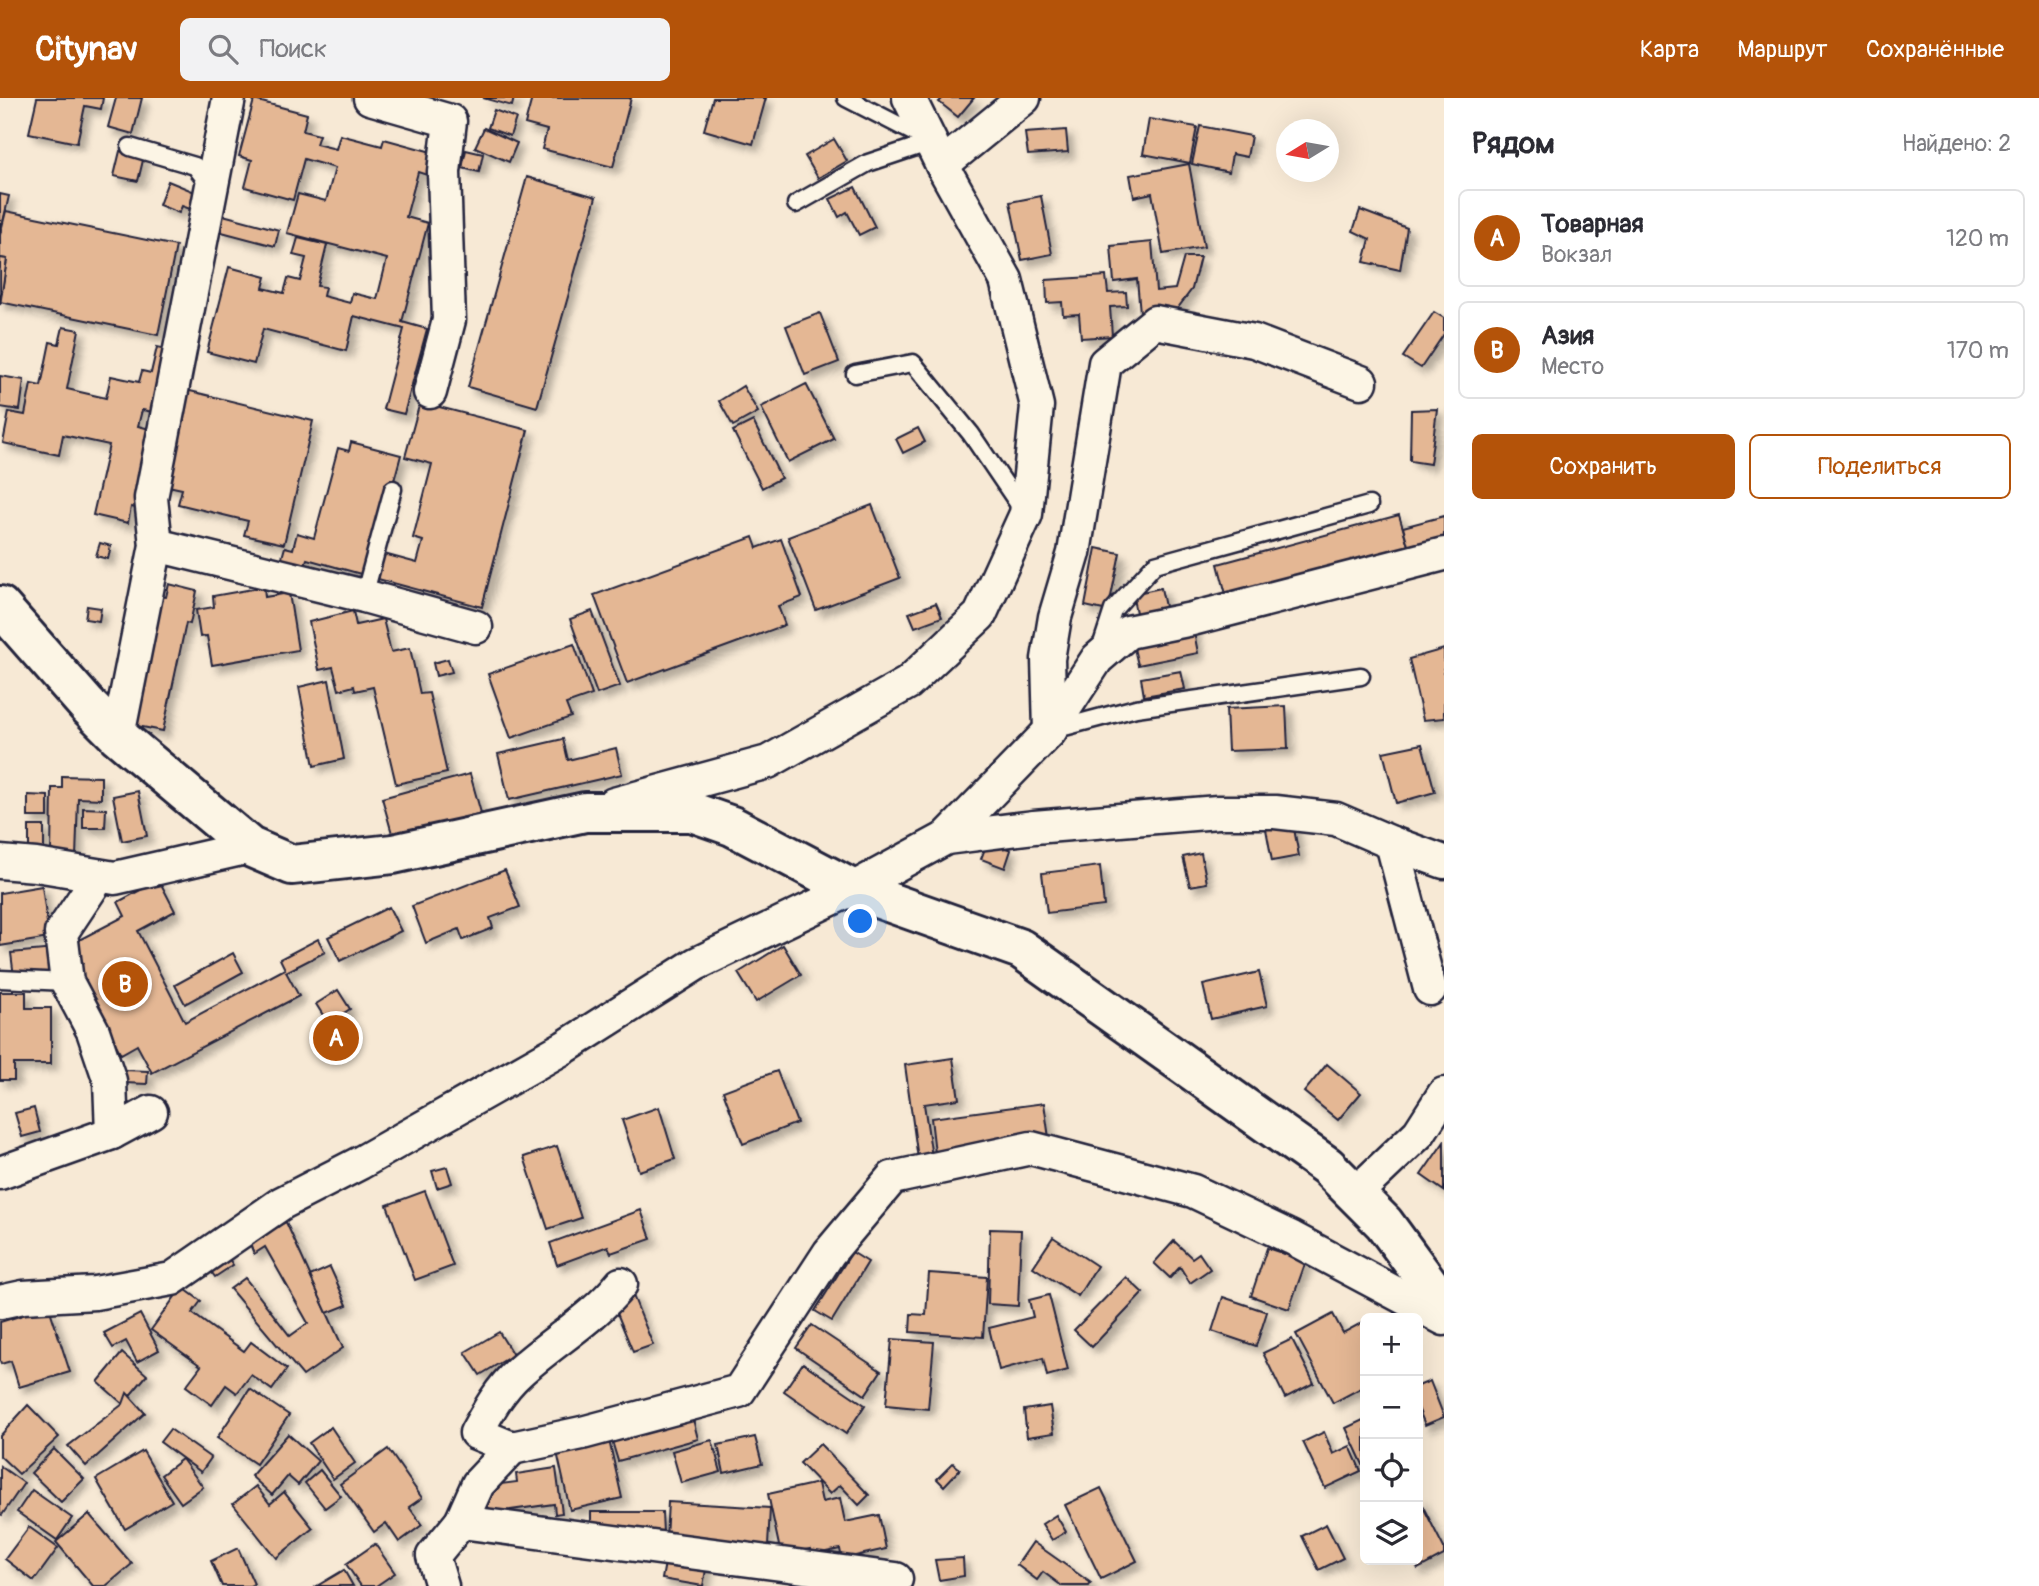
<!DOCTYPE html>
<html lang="ru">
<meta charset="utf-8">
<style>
:root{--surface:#fff;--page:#f2f2f3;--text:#2b2b33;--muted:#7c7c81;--line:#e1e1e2;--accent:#b45309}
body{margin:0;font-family:Pangolin,sans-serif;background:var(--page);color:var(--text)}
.controls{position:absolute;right:21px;bottom:21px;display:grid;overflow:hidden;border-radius:10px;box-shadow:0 7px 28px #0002}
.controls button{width:63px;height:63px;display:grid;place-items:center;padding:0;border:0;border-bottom:2px solid var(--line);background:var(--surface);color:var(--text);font:35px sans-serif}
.compass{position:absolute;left:1276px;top:21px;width:63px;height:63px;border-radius:50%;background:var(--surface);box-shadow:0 7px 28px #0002;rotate:259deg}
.you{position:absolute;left:861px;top:824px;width:24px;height:24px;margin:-18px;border:5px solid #fff;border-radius:50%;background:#1a73e8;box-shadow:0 0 0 10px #1a73e833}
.badge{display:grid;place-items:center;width:46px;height:46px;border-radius:50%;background:var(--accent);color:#fff;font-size:23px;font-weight:700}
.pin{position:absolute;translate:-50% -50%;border:4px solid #fff;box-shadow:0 2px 7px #0006}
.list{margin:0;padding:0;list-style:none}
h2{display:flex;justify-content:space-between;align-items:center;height:91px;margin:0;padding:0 28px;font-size:30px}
h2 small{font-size:23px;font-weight:400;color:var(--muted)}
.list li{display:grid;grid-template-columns:46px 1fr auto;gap:21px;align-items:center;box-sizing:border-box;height:98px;margin:0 14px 14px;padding:0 14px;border:2px solid var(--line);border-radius:10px}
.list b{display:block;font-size:26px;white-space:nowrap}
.list p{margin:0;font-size:23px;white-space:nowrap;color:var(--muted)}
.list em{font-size:23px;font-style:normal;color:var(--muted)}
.actions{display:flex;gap:14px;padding:21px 28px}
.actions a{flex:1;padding:16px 0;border:2px solid var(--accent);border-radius:10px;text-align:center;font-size:24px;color:var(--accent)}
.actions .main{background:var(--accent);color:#fff}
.icon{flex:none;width:38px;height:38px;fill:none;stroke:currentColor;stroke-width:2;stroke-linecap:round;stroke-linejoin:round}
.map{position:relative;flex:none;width:1444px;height:1488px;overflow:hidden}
header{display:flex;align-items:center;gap:42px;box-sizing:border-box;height:98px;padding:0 35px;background:var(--accent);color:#fff}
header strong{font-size:33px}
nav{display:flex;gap:38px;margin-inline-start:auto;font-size:24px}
.search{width:490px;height:63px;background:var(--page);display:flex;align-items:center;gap:18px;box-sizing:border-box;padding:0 24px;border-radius:10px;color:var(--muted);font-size:26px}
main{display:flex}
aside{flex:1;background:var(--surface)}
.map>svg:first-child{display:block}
</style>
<header>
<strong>Citynav</strong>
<div class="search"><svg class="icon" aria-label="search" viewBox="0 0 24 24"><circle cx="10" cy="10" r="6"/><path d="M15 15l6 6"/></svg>Поиск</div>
<nav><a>Карта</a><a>Маршрут</a><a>Сохранённые</a></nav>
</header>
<main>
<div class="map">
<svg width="1444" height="1488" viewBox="0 0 1444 1488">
<defs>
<filter id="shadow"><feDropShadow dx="6" dy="6" stdDeviation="3.5" flood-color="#0004"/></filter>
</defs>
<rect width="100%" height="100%" fill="#f7e9d5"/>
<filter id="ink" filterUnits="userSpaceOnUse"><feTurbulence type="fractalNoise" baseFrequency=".0143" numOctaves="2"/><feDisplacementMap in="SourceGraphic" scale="14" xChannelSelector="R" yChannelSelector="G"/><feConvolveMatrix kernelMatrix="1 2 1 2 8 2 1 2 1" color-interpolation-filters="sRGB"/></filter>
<g filter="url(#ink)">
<g fill="#e4b794" stroke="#22223b" stroke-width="2" filter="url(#shadow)">
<path d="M37,0h66l-2,11 -16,-3 -8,37 -48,-10z"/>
<path d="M116,0h26l-9,36 -25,-7z"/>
<path d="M483,0h31l-2,8z"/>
<path d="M532,0h99l-18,69 -71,-18 5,-19 -22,-6z"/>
<path d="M713,0h53l-13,46 -49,-14z"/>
<path d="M943,0h31l-16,19 -19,-15z"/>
<path d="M254,2l53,14 -4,17 16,4 -3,9 20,5 4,-14 42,11 2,-7 55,15 -6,23 -15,-5 -12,45 22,6 -26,99 25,7 -23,85 -21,-5 21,-80 -50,-13 -8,35 -83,-22 -9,35 -47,-12 22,-85 37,10 -3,11 21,5 4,-15 12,3 6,-23 -13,-3 5,-17 29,7 -10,41 8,1 -2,9 27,7 2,-10 25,6 10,-40 -100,-26 11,-39 28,7 9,-33 -31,-9 -11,41 -48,-13 7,-27 -13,-4z"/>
<path d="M494,12l22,8 -6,18 -22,-8z"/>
<path d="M1149,21l48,8 -7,36 -47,-9z"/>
<path d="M1200,28l51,10 -4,21 -15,-3 -3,18 -37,-8z"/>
<path d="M484,30l33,15 -8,19 -34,-15z"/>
<path d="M1066,32l2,22 -40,3 -3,-22z"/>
<path d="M834,41l13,22 -29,17 -13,-22z"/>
<path d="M466,52l17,4 -4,18 -17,-4z"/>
<path d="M120,53l24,5 -6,25 -24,-5z"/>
<path d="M1189,66l15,83 -41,7 -11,-61 -18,4 -4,-22z"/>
<path d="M527,79l69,20 -59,210 -69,-20z"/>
<path d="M168,83l39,16 -6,16 -19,-7 -3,7 -20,-8z"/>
<path d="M855,89l20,40 -16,8 -12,-23 -8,5 -9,-18z"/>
<path d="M0,96l9,2 -9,39z"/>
<path d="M1041,98l11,58 -30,6 -12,-58z"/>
<path d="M1360,112l47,18 -7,42 -36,-8 6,-23 -17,-8z"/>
<path d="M6,113l170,35 -18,89 -158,-33 7,-43 -7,-1v-23z"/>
<path d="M223,117l56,15 -4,16 -57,-15z"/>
<path d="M1152,144l4,49 19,-2 9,-32h16l-8,32 -15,20 -37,4 -3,-34 -23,3 -3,-36z"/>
<path d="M0,160l7,1 -7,46z"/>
<path d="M1106,178l2,17 18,-1 1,14 -17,1 2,29 -31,2 -2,-24 -16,1 -1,-13 -15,1 -1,-23z"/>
<path d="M1434,214l10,6v16l-23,34 -18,-11z"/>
<path d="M820,215l19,49 -34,13 -19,-49z"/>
<path d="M63,229l16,3 -12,59 39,9 5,-22 28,6 3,-11 9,2 6,-26 18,4 -22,61 -11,-2 -4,16 20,5 -17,78 -10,-2 -3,16 -35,-8 16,-70 -46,-10 -4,20 -56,-12 6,-31 16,3 6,-31 10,2 9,-44 9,2z"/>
<path d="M0,278l24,4 -4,30 -20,-3z"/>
<path d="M806,286l28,55 -46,23 -27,-55z"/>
<path d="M743,288l15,26 -25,14 -14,-25z"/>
<path d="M182,291l131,32 -29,123 -40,-9 4,-14 -70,-17 4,-15 -23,-5z"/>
<path d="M420,304l108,28 -46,177 -104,-28 6,-25 33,9 6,-22 -10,-3 19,-74 -27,-7z"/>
<path d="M1437,311l-7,55 -20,-3 1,-51z"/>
<path d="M753,323l28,57 -19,10 -29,-57z"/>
<path d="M918,330l7,14 -22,11 -7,-14z"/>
<path d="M351,344l50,13 -33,121 -61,-17 -3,8 -23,-6 4,-14 8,2 4,-16 17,5 24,-90 11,3z"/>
<path d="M872,407l28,73 -84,32 -28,-73z"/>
<path d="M1399,417l10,34 -182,49 -9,-34z"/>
<path d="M1444,418v24l-35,9 -6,-22z"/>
<path d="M753,439l4,11 24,-9 21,58 -24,9 7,19 -158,58 -33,-88z"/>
<path d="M100,445l11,3 -3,13 -12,-3z"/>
<path d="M1096,450l24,5 -12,58 -23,-5z"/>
<path d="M169,486l28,7 -7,33 -4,-1 -23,108 -31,-6 26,-129 8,1z"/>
<path d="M264,489l1,10 24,-4 9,57 -86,15 -5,-29 -7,1 -4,-27 18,-3 -1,-11z"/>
<path d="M1161,490l6,28 -29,6 -6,-28z"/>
<path d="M936,505l6,14 -27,10 -6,-14z"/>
<path d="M87,508l14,2 -2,13 -14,-2z"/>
<path d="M353,513l3,14 27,-6 8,33 19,-4 10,46 9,-1 18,80 -51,11 -23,-97 -18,4 -1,-5 -15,4 -6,-23 -14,3 -10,-48z"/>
<path d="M592,513l28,75 -23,8 -27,-75z"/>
<path d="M1193,529l5,26 -60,12 -6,-25z"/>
<path d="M574,546l18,51 -26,9 5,13 -60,21 -23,-64z"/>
<path d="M1444,551v69l-21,2 -14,-61z"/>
<path d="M448,561l4,13 -16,4 -3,-13z"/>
<path d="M1181,573l4,18 -41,7 -3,-18z"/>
<path d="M329,582l15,79 -30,7 -15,-79z"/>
<path d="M1286,608l2,43 -60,2 -2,-42z"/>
<path d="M563,641l5,21 48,-12 6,26 -113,26 -11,-46z"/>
<path d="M1422,646l13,48 -39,11 -13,-51z"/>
<path d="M470,676l11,39 -88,24 -11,-39z"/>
<path d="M62,678l39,1v22l-23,-1 -2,60 -25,-1 1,-69h10z"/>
<path d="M138,693l9,45 -25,5 -9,-45z"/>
<path d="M28,697l20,1v21h-20z"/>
<path d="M83,710l23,1 -1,19h-22z"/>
<path d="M1293,725l6,33 -27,5 -6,-32z"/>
<rect x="29" y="728" width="15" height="30"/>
<path d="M988,743l23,9 -6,18 -24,-9z"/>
<path d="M1201,755l6,30 -17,3 -7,-29z"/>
<path d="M1100,768l4,40 -57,7 -5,-40z"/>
<path d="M505,772l15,37 -30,11 3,10 -30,12 -4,-11 -33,14 -14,-37z"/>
<path d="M159,782l16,31 -37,20 47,91 100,-53 -5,-10 38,-20 7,13 -39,20 13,24 -147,77 -15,-28 -16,9 -45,-86 7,-5 -10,-20 52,-27 -7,-14z"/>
<path d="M42,788l7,52 -49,8v-53z"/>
<path d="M389,809l12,24 -61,30 -12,-24z"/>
<path d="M783,847l18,30 -45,27 -18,-29z"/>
<path d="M55,851l2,25 -43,3 -3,-24z"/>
<path d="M233,855l10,19 -58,32 -10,-19z"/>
<path d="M1259,874l8,34 -56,13 -8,-34z"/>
<path d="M338,892l12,19 -22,14 -12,-19z"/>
<path d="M0,894h26v16h25v56h-37v16h-14z"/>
<path d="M953,960l6,41 -35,5 8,53 -14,2 -13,-94z"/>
<path d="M1327,966l34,29 -23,27 -34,-28z"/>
<path d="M125,972l23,1 -1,13 -23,-1z"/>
<path d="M777,973l20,52 -54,21 -20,-53z"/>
<path d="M1044,1005l5,35 -114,15 -4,-35z"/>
<path d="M659,1009l16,52 -36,12 -17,-51z"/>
<path d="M34,1010l6,24 -18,5 -7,-24z"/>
<path d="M1444,1044v49l-23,-16z"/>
<path d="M557,1048l24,72 -33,11 -24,-72z"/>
<path d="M447,1069l5,16 -15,5 -5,-17z"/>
<path d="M425,1093l28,75 -38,14 -28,-75z"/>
<path d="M641,1112l10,29 -40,14 -3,-7 -51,19 -7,-22z"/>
<path d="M286,1124l57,126 -40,28 -73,-87 15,-11 45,58 18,-13 -43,-76 -11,7 -6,-15z"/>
<path d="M990,1131l31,1 -3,76 -30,-2z"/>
<path d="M1053,1139l44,29 -19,30 -45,-29z"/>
<path d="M1174,1143l18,17 7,-5 11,16 -20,14 -10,-16 -10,11 -16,-15z"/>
<path d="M1267,1150l39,13 -17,48 -38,-13z"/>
<path d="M223,1152l10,15 -18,12 -10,-14z"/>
<path d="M852,1154l16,10 -36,59 -17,-10z"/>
<path d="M330,1169l17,38 -20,8 -17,-37z"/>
<path d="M929,1175l58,4 -4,60 -73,-5 1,-18 15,1z"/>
<path d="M1126,1179l17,16 -51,54 -18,-17z"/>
<path d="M182,1189l19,14 -9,12 52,38 7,-9 36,27 -15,21 -21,-15 -14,18 -11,-8 -14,20 -26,-19 15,-20 -50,-36z"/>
<path d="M632,1195l21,52 -20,7 -21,-51z"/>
<path d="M1049,1197l19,75 -21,6 -4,-18 -44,12 -10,-42 44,-11 -4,-17z"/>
<path d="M1223,1199l44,15 -11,34 -44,-15z"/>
<path d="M49,1209l21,65 -51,15 -8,-26 -10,3 -1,-4v-38z"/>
<path d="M140,1216l19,36 -22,12 -11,-21 -13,7 -9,-15z"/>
<path d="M1333,1216l10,19 22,-12v65l-32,17 -37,-69z"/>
<path d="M812,1227l69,46 -16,24 -69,-47z"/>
<path d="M499,1234l14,23 -33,20 -15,-23z"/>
<path d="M892,1241l42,3 -6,67 -42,-4z"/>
<path d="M1292,1241l22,44 -29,15 -22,-45z"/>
<path d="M122,1255l25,22 -24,29 -25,-22z"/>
<path d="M803,1265l62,42 -19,29 -62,-43z"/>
<path d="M1430,1283l14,36 -19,8 -7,-17v-22z"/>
<path d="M250,1291l39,26 -33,49 -39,-26z"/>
<path d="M127,1295l18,20 -59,53 -18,-20 55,-42z"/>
<path d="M28,1307l31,32 -40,37 -19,-18v-20z"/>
<path d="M1050,1308l4,27 -27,4 -3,-27z"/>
<path d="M692,1317l6,24 -80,22 -7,-23z"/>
<path d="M1365,1321v50l-19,-41z"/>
<path d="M331,1329l24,36 -22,16 -24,-36z"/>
<path d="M170,1331l41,29 -10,14 -41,-30z"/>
<path d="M1324,1334l9,22 17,-8 11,25 -36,17 -22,-46z"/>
<path d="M288,1336l30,27 -20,24 -10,-9 -16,19 -21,-19z"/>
<path d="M755,1339l7,27 -38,9 -6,-28z"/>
<path d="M609,1342l13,58 -52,12 -13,-58z"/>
<path d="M712,1342l9,32 -40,11 -9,-32z"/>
<path d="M820,1346l49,51 -10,10 -19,-20 -10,9 -30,-31z"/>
<path d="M54,1351l30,30 -23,23 -30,-29z"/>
<path d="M388,1351l34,49 -13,9 13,18 -23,17 -13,-19 -12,9 -34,-48z"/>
<path d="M143,1353l29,50 -47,28 -29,-50z"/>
<path d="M182,1361l21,28 -22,16 -20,-28z"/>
<path d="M953,1365l7,6 -16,17 -7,-7z"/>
<path d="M0,1368l24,17 -22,32 -2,-1z"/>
<path d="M556,1370l6,45 -7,1 -1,-10 -65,9 -4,-27 32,-4 -1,-8z"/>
<path d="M320,1372l21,26 -16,12 -20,-25z"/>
<path d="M818,1385l4,19 18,-4 5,24 34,-7 7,34 -44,10 -2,-10 -28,6 -2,-6 -29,6 -13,-61z"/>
<path d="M256,1388l14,18 14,-12 29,36 -37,30 -43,-54z"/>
<path d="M1101,1390l36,73 -36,18 -36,-74z"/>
<path d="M32,1392l40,28 -15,22 -40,-28z"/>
<path d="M1418,1399l26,51v7l-26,14 -5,-9h5z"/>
<path d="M668,1404l102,6 -2,38 -102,-7z"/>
<path d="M591,1414h71l1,21h-72z"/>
<path d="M89,1416l43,50 -26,22h-13l-37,-44z"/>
<path d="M1056,1417l10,17 -14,8 -10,-16z"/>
<path d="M1326,1426l17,34 -24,12 -17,-34z"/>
<path d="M29,1429l29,21 -24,33 -29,-22z"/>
<path d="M1033,1444l58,41 -2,3h-27l-19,-14 -6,8 -20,-15z"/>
<path d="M375,1446l20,29 -19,13h-15l-15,-22z"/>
<path d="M238,1450l16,36 -4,2h-28l-11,-25z"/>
<path d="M667,1454l41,7 -5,27 -41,-7z"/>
<path d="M963,1460l1,18 -25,4 -4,-20z"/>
<path d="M344,1472l9,16h-36z"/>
</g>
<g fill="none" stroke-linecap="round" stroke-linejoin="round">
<defs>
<g id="service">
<path d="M846,0l80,41"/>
<path d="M130,49l65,19 16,21"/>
<path d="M796,106l72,-41 63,-21"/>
<path d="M855,276l58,-11 58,71 53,78"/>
<path d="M364,498l29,-107"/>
<path d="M1100,552l13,-40 42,-46 214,-59"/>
<path d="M1053,632l83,-22 225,-32"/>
<path d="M0,881l67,3"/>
</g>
<g id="minor">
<path d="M370,0l80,23 -6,51 5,148 -19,72"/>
<path d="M942,67l82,-67"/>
<path d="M156,447l208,51 112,31"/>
<path d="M1050,633l-2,-72 7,-42 19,-64 31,-190 50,-41 99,19 107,41"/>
<path d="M118,638l38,-191 -5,-47 78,-400"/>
<path d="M614,706l154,-42 140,-79 72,-68 46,-101 11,-108 -31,-126 -64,-115 -33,-67"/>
<path d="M946,740l104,-107 47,-72 31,-27 64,-13 252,-65"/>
<path d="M1392,745l52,19"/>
<path d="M0,764l36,3 79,13 135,-31"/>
<path d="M99,778l-38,57 6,49 26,49 17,50 2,52"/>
<path d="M0,1075l112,-40 39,-21"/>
<path d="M1355,1096l64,-61 25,-39"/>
<path d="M621,1186c-28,35 -68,57 -102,88 -19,17 -31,39 -43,61l36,15 70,-15 157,-42 90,-138 63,-75 139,-30 162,43 99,47 152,81"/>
<path d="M0,1204l23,-5 72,-4 77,-14 110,-76 78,-40 205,-116 131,-83 156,-75 94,-51 88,-11 184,-15h57l61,7 56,24 38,146"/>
<path d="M461,1424l435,57"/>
<path d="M442,1488l-9,-30 28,-34 17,-38 34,-36"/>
</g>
<path id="tertiary" d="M0,508l87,99 31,31 132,111 42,18 101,-11 192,-42h107l40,14 120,63 169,60 306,217 57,57 49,67 11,10"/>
</defs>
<use href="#service" stroke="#22223b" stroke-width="21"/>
<use href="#minor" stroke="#22223b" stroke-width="37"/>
<use href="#tertiary" stroke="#22223b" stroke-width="44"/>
<use href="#service" stroke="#fcf5e5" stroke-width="16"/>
<use href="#minor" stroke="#fcf5e5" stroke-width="32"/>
<use href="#tertiary" stroke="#fcf5e5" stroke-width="38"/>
</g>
</g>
</svg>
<div class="controls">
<button>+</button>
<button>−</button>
<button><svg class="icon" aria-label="locate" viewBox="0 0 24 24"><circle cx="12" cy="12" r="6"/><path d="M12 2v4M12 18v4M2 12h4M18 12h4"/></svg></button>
<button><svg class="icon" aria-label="layers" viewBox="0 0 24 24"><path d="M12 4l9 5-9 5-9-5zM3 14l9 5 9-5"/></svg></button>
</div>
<svg class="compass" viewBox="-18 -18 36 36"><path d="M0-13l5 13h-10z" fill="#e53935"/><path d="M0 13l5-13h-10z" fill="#7c7c81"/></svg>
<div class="you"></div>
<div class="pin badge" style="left:336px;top:940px">A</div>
<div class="pin badge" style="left:125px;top:886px">B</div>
</div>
<aside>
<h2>Рядом<small>Найдено: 2</small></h2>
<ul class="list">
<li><span class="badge">A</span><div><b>Товарная</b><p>Вокзал</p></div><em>120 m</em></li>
<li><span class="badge">B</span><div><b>Азия</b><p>Место</p></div><em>170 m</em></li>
</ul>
<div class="actions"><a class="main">Сохранить</a><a>Поделиться</a></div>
</aside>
</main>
